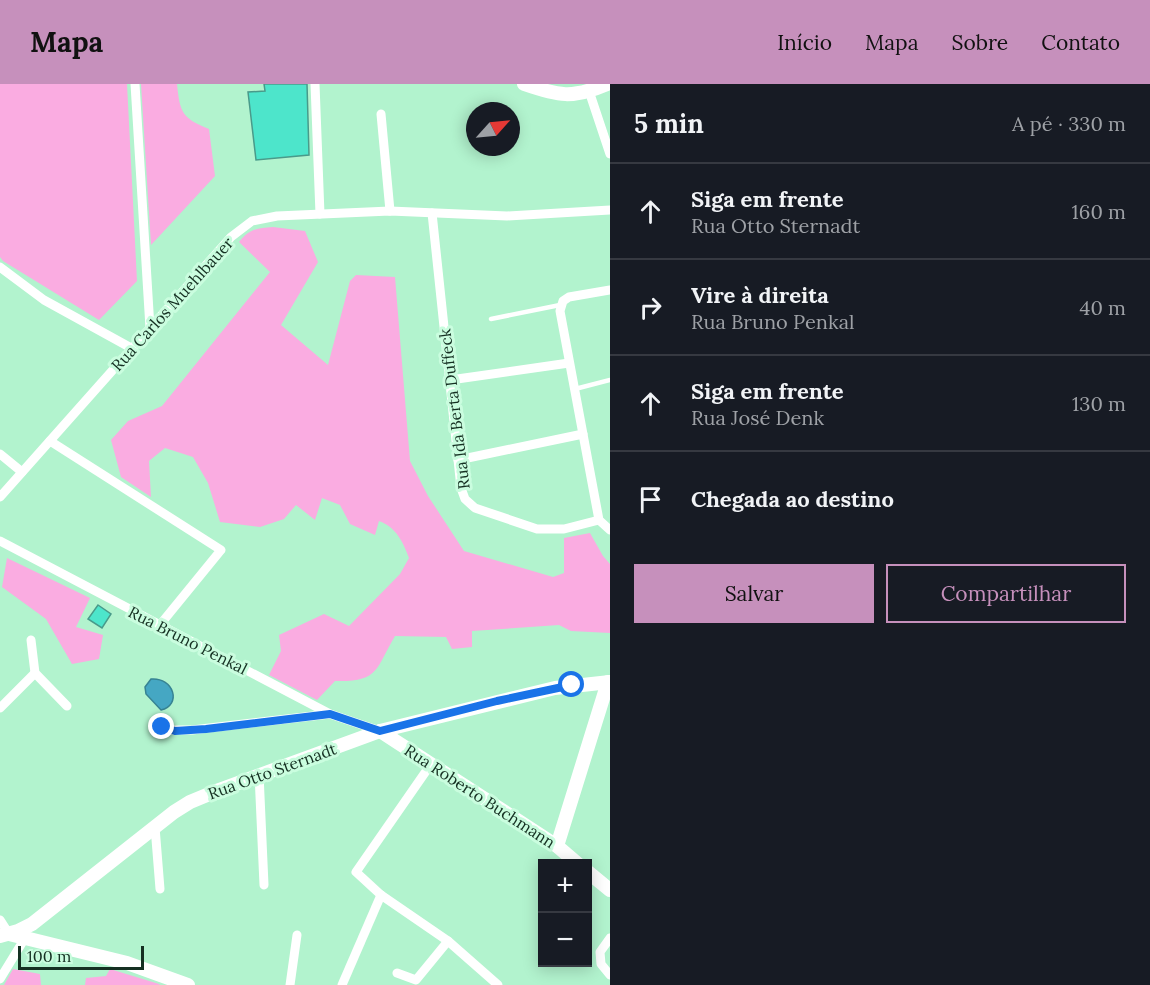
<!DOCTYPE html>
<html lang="pt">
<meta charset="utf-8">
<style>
:root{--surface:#171b24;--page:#242831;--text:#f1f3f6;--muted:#9ea1a6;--line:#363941;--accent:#c690bc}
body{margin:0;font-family:Lora,serif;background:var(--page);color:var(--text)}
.controls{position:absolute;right:18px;bottom:18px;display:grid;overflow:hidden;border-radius:0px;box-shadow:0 3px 15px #0003}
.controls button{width:54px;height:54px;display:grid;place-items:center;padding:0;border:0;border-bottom:2px solid var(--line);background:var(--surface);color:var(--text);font:30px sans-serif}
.compass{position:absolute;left:466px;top:18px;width:54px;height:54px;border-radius:50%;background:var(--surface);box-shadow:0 3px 15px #0003;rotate:63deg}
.scale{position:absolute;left:18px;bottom:15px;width:126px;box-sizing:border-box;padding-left:6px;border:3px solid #153022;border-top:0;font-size:16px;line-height:21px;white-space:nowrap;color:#153022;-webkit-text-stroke:4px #cafddf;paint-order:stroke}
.stop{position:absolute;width:18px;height:18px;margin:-14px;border:4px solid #1a73e8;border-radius:50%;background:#fff}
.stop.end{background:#1a73e8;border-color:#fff;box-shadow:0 2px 6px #0008}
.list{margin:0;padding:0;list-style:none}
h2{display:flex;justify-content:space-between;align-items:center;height:78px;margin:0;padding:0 24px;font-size:26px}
h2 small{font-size:20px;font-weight:400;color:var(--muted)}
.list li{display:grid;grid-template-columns:39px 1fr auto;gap:18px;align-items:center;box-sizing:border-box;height:96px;padding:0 24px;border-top:2px solid var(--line)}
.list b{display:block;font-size:22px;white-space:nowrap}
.list p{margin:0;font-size:20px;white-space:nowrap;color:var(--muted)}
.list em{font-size:20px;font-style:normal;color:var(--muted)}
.actions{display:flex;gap:12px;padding:18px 24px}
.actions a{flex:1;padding:14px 0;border:2px solid var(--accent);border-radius:0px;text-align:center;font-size:21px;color:var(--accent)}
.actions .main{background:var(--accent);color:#111}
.icon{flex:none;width:33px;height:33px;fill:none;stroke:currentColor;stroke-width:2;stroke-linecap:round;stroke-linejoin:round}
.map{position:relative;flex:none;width:610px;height:901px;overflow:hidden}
header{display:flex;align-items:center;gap:36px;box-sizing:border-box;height:84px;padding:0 30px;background:var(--accent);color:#111}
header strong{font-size:28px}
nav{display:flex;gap:33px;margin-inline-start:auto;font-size:21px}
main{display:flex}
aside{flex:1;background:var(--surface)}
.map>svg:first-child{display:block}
</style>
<header>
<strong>Mapa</strong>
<nav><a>Início</a><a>Mapa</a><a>Sobre</a><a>Contato</a></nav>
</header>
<main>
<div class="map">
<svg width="610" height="901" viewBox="0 0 610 901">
<rect width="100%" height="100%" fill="#b2f3ce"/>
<g fill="#faace1">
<path d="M0,0h127l10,197 -38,39 -96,-59 -3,-4z"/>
<path d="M141,0h36c3,29 5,34 32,45l6,47 -64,69z"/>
<path d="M273,143l32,4 13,31 -37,63 47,40 22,-84 6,-6 39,2 15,184 18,35 36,55 89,26 11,-4v-35l26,-5 13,23 7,8v69l-39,-2 -12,-6 -87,6v16l-20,2 -6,-12 -51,-1c-20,34 -16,46 -60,45l-18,19 -48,-25 12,-24 -2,-16 45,-21 25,12 51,-52 9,-16c-6,-16 -13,-31 -30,-37l-4,14 -25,-11 -10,-19 -18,-7 -7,22 -19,-15 -12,14 -24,8 -40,-5 -12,-39 -15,-26 -28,-9 -16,13 2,36 -30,-20 -10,-37 17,-19 34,-15 108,-134 -31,-30c10,-13 18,-14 34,-15z"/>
<path d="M7,474l83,40 -14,29 27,8 -4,24 -27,5 -26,-45 -44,-32z"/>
<path d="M13,885l27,5 1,11h-37z"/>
<path d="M110,885l49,15 1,1h-75l1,-7 20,-2z"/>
</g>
<path fill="#45a7c3" stroke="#378393" stroke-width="1.5" d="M151,595c23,-2 31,26 10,31l-15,-16 -1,-7z"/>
<g fill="#4de5cb" stroke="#499a8a" stroke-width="1.5">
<path d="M264,0h43l2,71 -53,5 -8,-68 17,-1z"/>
<path d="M98,521l13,9 -9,14 -14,-9z"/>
</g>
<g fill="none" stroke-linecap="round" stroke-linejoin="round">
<g stroke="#fff" stroke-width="4.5">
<path d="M491,235l69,-14"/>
<path d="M575,305l35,-9"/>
</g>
<g stroke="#fff" stroke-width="9">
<path d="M135,0l15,244"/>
<path d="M315,0l5,130"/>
<path d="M589,7l21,63"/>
<path d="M381,30l9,97"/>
<path d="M432,129l29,275 4,11 10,9 62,21h27l35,-9"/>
<path d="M0,183l44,33 89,49"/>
<path d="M610,206l-41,7 -6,4 -3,10 39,209 11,10"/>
<path d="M450,296l119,-17"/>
<path d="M50,357l171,109 -62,76"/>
<path d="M0,370l22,18"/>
<path d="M458,376l125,-26"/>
<path d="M0,413l231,-260 21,-16 25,-5 113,-5 117,5 103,-6"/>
<path d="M0,457l330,173 50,17"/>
<path d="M31,556l4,33 32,33"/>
<path d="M0,624l35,-35"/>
<path d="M154,637l15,9h23l138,-16"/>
<path d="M431,680l-75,108 25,23 67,46 50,44"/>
<path d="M259,690l5,111"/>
<path d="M155,743l5,62"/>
<path d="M0,836l9,14"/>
<path d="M610,854l-10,14 1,12 9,11"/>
<path d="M397,889l19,7 32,-39"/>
<path d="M0,895l25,-41"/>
<path d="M290,901l7,-50"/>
<path d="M342,901l39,-90"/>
</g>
<g stroke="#fff" stroke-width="14">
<path d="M524,0c35,12 48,15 83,0"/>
<path d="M380,647l177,115 21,18"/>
<path d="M557,762l51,-164"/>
<path d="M588,788l22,18"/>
<path d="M9,850l118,29 61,22"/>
<path d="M0,852l18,-5 14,-7 142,-112 16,-10 29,-12 161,-59 175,-43 55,-6"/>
</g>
</g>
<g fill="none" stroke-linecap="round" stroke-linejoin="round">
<path stroke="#1a73e8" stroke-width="8" d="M162,643l13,4 31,-2 124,-15 50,17 117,-30 75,-16"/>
</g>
<g text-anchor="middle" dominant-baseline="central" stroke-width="6" stroke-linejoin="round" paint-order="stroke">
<g font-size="16" fill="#153022" stroke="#cafddf">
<text transform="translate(172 220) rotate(-48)">Rua Carlos Muehlbauer</text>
<text transform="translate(454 325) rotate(-97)">Rua Ida Berta Duffeck</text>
<text transform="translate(188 556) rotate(27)">Rua Bruno Penkal</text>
<text transform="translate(272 687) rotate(-20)">Rua Otto Sternadt</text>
<text transform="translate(480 712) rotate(33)">Rua Roberto Buchmann</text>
</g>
</g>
</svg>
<div class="controls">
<button>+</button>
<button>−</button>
</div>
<svg class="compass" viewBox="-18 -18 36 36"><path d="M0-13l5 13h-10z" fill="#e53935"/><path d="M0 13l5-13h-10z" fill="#9ea1a6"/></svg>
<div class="scale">100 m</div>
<div class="stop" style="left:572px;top:601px"></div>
<div class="stop end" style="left:162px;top:643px"></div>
</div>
<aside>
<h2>5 min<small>A pé · 330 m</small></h2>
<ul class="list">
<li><svg class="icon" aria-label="ahead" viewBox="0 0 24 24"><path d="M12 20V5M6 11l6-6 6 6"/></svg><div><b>Siga em frente</b><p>Rua Otto Sternadt</p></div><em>160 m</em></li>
<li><svg class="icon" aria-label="right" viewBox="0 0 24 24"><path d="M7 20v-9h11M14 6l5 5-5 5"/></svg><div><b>Vire à direita</b><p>Rua Bruno Penkal</p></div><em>40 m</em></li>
<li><svg class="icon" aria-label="ahead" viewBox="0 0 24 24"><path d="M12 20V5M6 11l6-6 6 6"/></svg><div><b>Siga em frente</b><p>Rua José Denk</p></div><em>130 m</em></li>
<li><svg class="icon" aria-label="arrive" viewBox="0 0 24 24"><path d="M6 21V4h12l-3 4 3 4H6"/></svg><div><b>Chegada ao destino</b></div></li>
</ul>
<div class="actions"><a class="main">Salvar</a><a>Compartilhar</a></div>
</aside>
</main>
